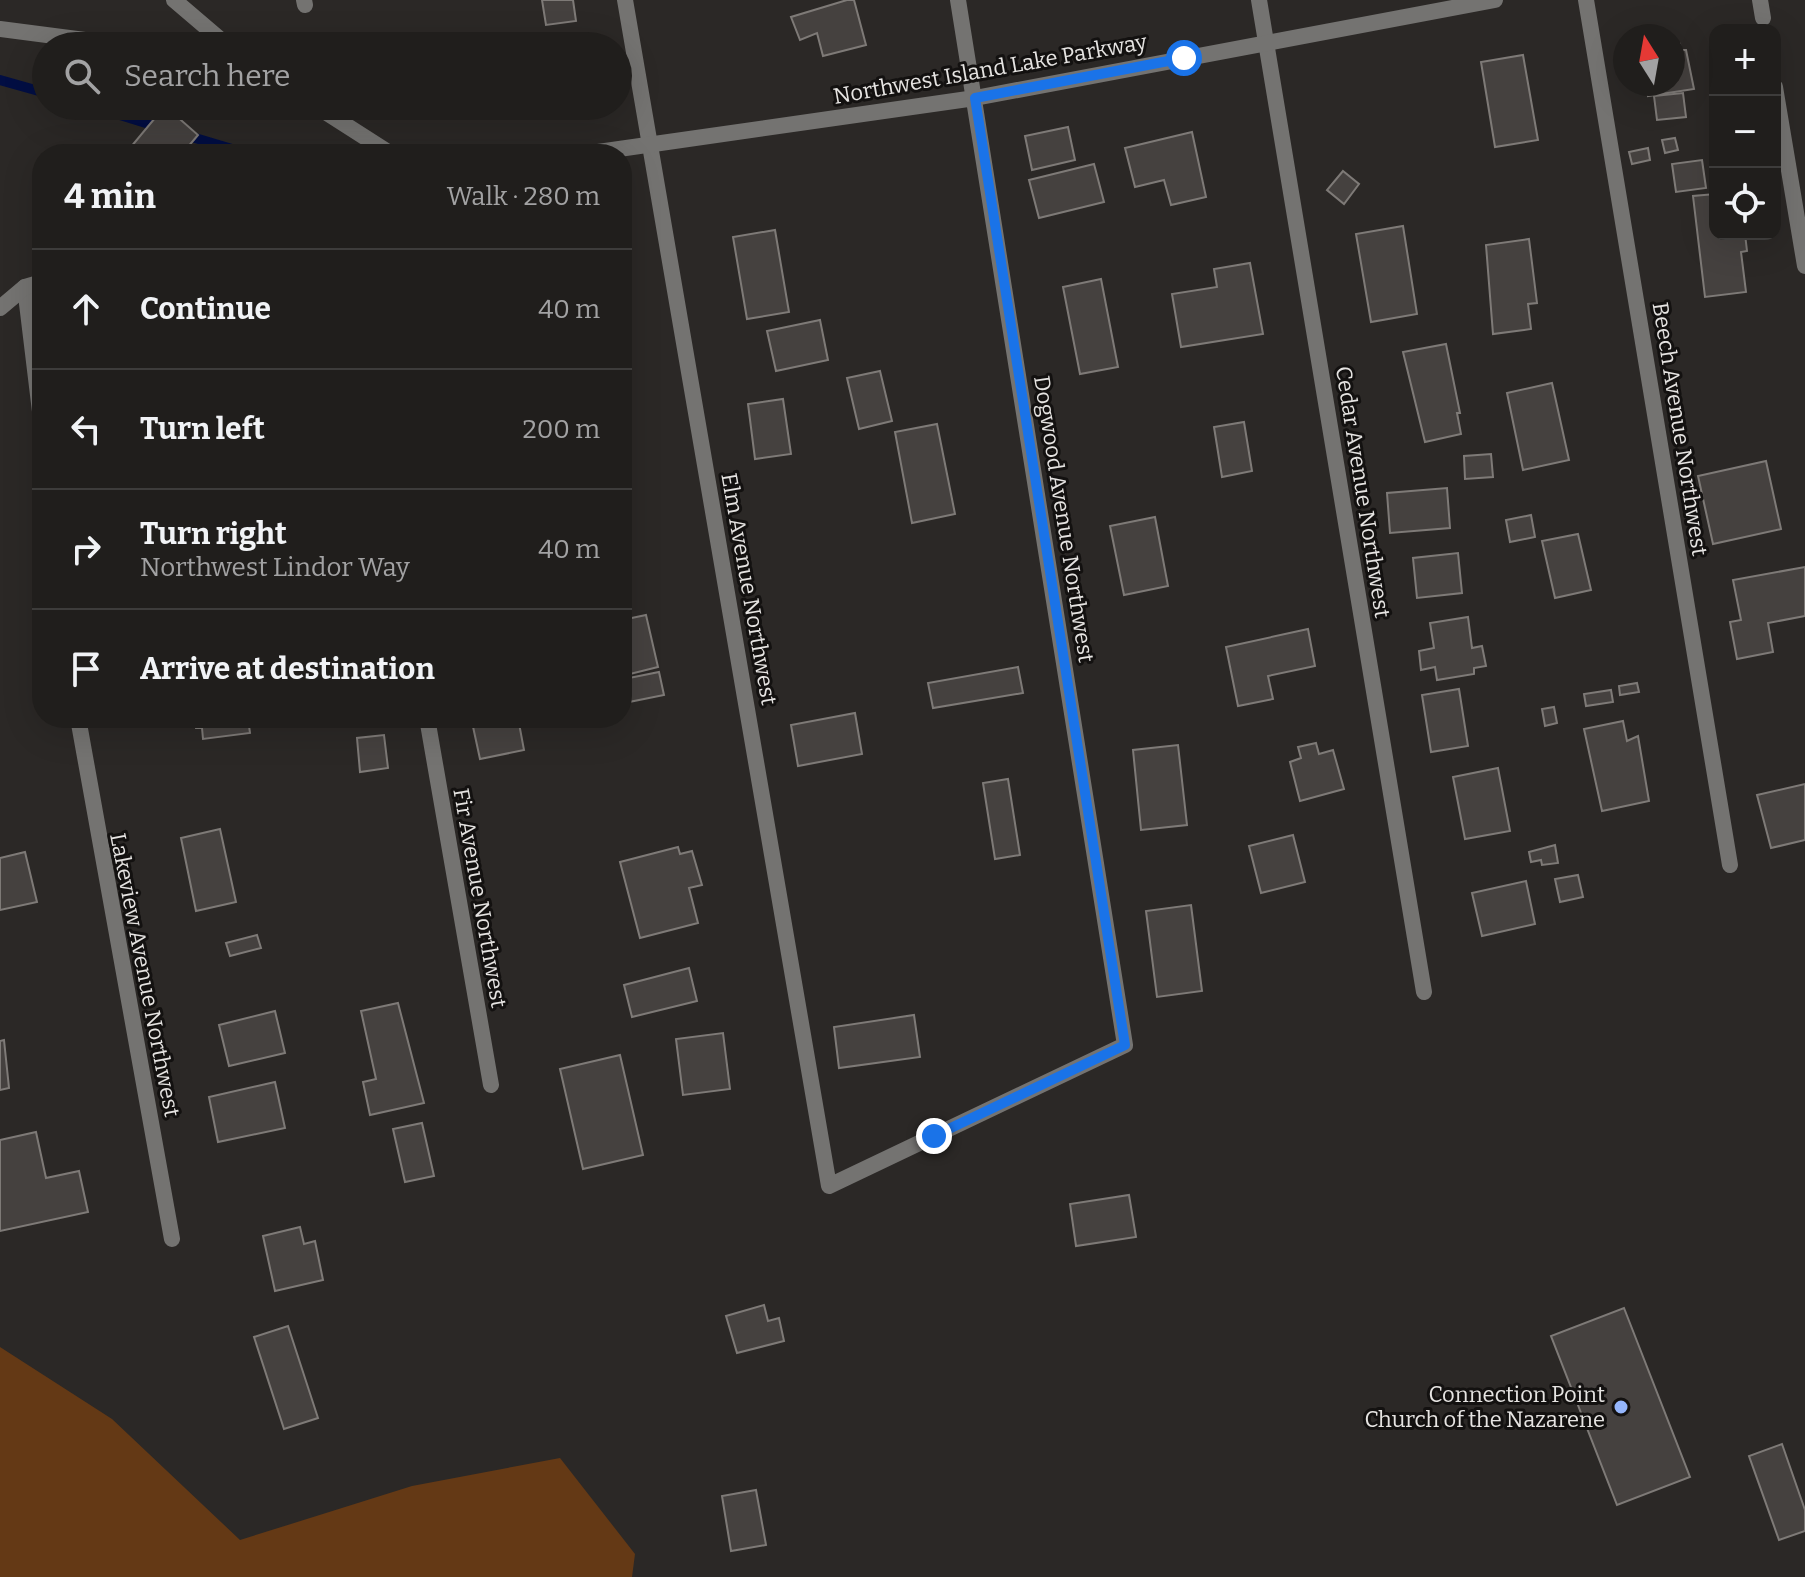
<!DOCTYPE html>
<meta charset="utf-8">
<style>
:root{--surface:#201e1c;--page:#282725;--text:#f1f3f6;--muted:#a2a2a3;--line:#3d3c3b}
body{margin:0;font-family:Bitter,serif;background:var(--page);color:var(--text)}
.controls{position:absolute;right:24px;top:24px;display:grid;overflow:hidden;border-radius:16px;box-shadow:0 8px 32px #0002}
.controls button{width:72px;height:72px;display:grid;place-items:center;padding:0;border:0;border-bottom:2px solid var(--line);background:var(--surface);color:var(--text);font:40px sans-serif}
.compass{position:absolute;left:1613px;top:24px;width:72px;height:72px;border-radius:50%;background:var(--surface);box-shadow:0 8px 32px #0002;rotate:349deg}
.stop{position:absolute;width:24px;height:24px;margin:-18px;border:6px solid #1a73e8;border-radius:50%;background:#fff}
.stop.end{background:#1a73e8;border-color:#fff;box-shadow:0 2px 8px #0008}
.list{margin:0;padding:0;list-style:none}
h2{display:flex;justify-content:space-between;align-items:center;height:104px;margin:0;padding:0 32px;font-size:34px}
h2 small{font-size:26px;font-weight:400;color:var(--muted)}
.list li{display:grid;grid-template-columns:52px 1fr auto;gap:24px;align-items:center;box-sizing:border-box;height:120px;padding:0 32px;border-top:2px solid var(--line)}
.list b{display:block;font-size:30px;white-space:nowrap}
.list p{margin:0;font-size:26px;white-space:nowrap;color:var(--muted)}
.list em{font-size:26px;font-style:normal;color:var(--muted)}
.icon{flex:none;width:44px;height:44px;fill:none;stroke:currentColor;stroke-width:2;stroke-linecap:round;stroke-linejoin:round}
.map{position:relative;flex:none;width:1805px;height:1577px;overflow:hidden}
.search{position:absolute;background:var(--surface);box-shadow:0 8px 32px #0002;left:32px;top:32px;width:600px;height:88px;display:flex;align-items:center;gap:20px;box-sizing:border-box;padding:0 28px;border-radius:44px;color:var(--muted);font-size:30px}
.panel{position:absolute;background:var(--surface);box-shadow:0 8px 32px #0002;left:32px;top:144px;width:600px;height:584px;border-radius:32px}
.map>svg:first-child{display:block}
</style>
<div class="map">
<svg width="1805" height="1577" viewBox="0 0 1805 1577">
<rect width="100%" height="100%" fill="#2b2826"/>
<path fill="#643915" d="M0,1347l112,72 128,121 172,-54 148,-28 75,96 -3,23h-632z"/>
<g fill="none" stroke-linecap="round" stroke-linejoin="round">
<g stroke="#020e43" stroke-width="10">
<path d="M0,80l46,13"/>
<path d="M91,106l71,22"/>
<path d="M185,135l47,14"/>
</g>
</g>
<g fill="#45413f" stroke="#7e7a77" stroke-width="2">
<path d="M542,0h31l3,21 -30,4z"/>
<path d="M847,0h7l12,45 -43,11 -6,-23 -17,7 -9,-23z"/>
<path d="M1680,44l1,6h5l8,39 -46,7 -2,-12h27v-39z"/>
<path d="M1523,55l15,85 -43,7 -14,-85z"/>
<path d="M1683,93l3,24 -29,3 -3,-24z"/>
<path d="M165,106l33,29 -16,19h-57z"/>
<path d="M1068,127l7,33 -43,10 -7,-34z"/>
<path d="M1192,132l14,65 -35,8 -7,-25 -29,7 -10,-39z"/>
<path d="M1675,138l3,12 -13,3 -3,-13z"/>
<path d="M1648,148l2,12 -18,4 -3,-12z"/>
<path d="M1702,160l4,28 -30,4 -4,-28z"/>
<path d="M1094,164l10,38 -65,16 -10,-38z"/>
<path d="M1343,171l16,13 -15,20 -17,-14z"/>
<path d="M1715,194v40h30l2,17 -6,1 5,40 -41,5 -12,-101z"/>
<path d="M1403,226l14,88 -46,8 -15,-88z"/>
<path d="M775,230l14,82 -42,7 -14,-82z"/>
<path d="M1529,239l8,64 -9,1 3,25 -38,5 -7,-89z"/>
<path d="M1250,263l13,71 -82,13 -9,-53 45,-7 -3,-18z"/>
<path d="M1101,279l17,88 -38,7 -17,-87z"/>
<path d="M820,320l8,40 -52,11 -9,-40z"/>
<path d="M1446,344l14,69h-3l4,21 -36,8 -22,-90z"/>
<path d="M880,371l12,50 -33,8 -12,-51z"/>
<path d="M1552,383l17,77 -46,10 -16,-77z"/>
<path d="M783,399l8,55 -36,5 -7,-55z"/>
<path d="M1244,422l8,49 -30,6 -8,-50z"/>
<path d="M937,424l18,90 -43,9 -17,-91z"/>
<path d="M1491,454l2,23 -28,2 -1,-23z"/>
<path d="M1766,461l15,68 -68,15 -15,-68z"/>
<path d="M1447,488l3,40 -60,5 -3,-40z"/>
<path d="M1531,515l4,22 -25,5 -4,-22z"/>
<path d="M1155,517l13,69 -44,9 -14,-69z"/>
<path d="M1578,534l13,56 -36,8 -13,-57z"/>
<path d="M1458,553l4,40 -45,5 -4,-40z"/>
<path d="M1805,567v49l-37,7 5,29 -36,7 -7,-37 11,-2 -8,-40z"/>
<path d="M646,615l12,52 -36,9v-56z"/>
<path d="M1468,617l4,31 10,-2 4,20 -12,2v6l-37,6 -2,-13 -14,3 -2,-19 15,-3 -4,-25z"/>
<path d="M1308,629l7,37 -47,10 5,23 -35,7 -12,-59z"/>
<path d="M1018,667l5,26 -90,15 -5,-25z"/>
<path d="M659,672l5,23 -35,7 -5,-23z"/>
<path d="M1637,683l2,9 -19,3 -1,-9z"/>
<path d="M1459,689l9,57 -37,6 -9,-57z"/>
<path d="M1611,690l2,12 -27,4 -2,-12z"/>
<path d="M1554,707l3,16 -12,3 -3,-17z"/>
<path d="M855,713l7,41 -64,12 -7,-41z"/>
<path d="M194,718h54l2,15 -47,6 -1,-11h-6z"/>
<path d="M494,718h24l6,32 -44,9 -8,-37z"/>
<path d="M1623,721l4,20 11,-5 11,65 -47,10 -18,-82z"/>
<path d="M384,735l4,33 -28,4 -3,-34z"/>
<path d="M1316,743l3,11 14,-4 11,39 -44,12 -10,-39 11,-4 -3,-11z"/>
<path d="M1178,745l9,80 -46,5 -8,-80z"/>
<path d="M1498,768l12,63 -45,8 -12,-62z"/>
<path d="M1008,779l12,76 -25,4 -12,-76z"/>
<path d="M1805,784v56l-34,8 -14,-53z"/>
<path d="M220,829l16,73 -40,9 -15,-73z"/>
<path d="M1293,835l12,47 -44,11 -12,-47z"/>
<path d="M1555,845l3,18 -16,2 -1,-5 -10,2 -2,-10z"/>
<path d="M678,847l2,7 12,-3 10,34 -13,3 9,35 -58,15 -20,-76z"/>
<path d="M25,852l12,50 -37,8v-52z"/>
<path d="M1578,875l5,22 -23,5 -5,-23z"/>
<path d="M1526,881l9,43 -53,12 -10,-43z"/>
<path d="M1191,905l11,86 -45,6 -11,-86z"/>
<path d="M257,935l4,13 -31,8 -4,-13z"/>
<path d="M689,968l8,33 -65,16 -8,-32z"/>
<path d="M398,1003l26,100 -54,12 -7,-33 13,-3 -15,-68z"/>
<path d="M275,1011l10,42 -56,13 -10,-41z"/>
<path d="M914,1015l6,42 -81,11 -5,-41z"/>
<path d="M723,1033l7,56 -47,6 -7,-56z"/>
<path d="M4,1040l5,48 -9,2v-49z"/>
<path d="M620,1055l23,100 -60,14 -23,-100z"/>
<path d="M275,1082l10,46 -67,14 -9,-45z"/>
<path d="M422,1123l12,53 -29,6 -12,-53z"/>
<path d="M36,1132l10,46 33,-7 9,41 -88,19v-91z"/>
<path d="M1129,1195l7,42 -60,9 -6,-42z"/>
<path d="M300,1227l4,17 11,-3 8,39 -48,11 -12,-55z"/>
<path d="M764,1305l4,16 11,-3 5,23 -47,12 -11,-37z"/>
<path d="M1624,1308l66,169 -73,28 -66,-169z"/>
<path d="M288,1326l30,92 -34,11 -30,-92z"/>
<path d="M1782,1444l23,66v21l-26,9 -30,-84z"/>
<path d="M756,1490l10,55 -35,6 -9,-55z"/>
</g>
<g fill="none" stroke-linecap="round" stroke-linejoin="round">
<path stroke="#747371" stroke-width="16" d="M1775,87l30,179"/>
<g stroke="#747371" stroke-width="16">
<path d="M174,0l54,46"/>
<path d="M304,0l1,5"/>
<path d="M625,0l204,1186 296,-141 -167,-1045"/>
<path d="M1259,0l165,992"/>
<path d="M1586,0l144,865"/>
<path d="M1760,0l3,18"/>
<path d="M0,29l131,17"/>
<path d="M316,106l75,48"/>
<path d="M584,154l391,-56 520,-98"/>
<path d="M25,287l17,141"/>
<path d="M0,308l25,-21 17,-5"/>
<path d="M78,718l94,521"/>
<path d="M427,718l64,367"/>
</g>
</g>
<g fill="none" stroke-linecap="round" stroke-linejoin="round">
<path stroke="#1a73e8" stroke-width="10" d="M934,1136l191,-91 -150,-947 209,-40"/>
</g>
<circle fill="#95b6fd" stroke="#131110" stroke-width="3" cx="1621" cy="1407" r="8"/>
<g text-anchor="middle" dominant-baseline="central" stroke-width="6" stroke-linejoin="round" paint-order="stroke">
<g font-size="22" fill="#e6e4e2" stroke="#131110">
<text transform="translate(990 69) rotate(-10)">Northwest Island Lake Parkway</text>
<text transform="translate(1680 429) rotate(81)">Beech Avenue Northwest</text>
<text transform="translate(1363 492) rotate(81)">Cedar Avenue Northwest</text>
<text transform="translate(1064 519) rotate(81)">Dogwood Avenue Northwest</text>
<text transform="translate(749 589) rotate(80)">Elm Avenue Northwest</text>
<text transform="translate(480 898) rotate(80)">Fir Avenue Northwest</text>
<text transform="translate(145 975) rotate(79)">Lakeview Avenue Northwest</text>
</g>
<g font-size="22" fill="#e6e4e2" stroke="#131110" text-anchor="end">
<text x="1605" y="1394">Connection Point<tspan x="1605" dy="25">Church of the Nazarene</tspan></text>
</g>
</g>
</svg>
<div class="controls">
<button>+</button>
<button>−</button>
<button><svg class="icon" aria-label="locate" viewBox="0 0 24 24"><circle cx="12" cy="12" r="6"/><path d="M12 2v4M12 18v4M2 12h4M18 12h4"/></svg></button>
</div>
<svg class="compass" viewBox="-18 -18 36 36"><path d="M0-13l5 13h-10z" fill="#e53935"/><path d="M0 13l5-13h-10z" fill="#a2a2a3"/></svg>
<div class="stop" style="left:1184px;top:58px"></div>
<div class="stop end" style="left:934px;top:1136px"></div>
<div class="search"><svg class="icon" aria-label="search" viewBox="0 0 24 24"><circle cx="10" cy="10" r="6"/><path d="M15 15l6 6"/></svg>Search here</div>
<section class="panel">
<h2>4 min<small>Walk · 280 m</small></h2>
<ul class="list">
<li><svg class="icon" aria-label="ahead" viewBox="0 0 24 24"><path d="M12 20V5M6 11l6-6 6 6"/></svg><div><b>Continue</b></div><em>40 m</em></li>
<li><svg class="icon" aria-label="left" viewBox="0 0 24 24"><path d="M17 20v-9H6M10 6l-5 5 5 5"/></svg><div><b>Turn left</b></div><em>200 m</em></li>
<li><svg class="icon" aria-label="right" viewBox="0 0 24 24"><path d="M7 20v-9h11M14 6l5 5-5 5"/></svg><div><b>Turn right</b><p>Northwest Lindor Way</p></div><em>40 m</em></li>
<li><svg class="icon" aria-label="arrive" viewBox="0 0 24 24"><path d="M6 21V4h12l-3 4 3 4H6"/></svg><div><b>Arrive at destination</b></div></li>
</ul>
</section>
</div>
